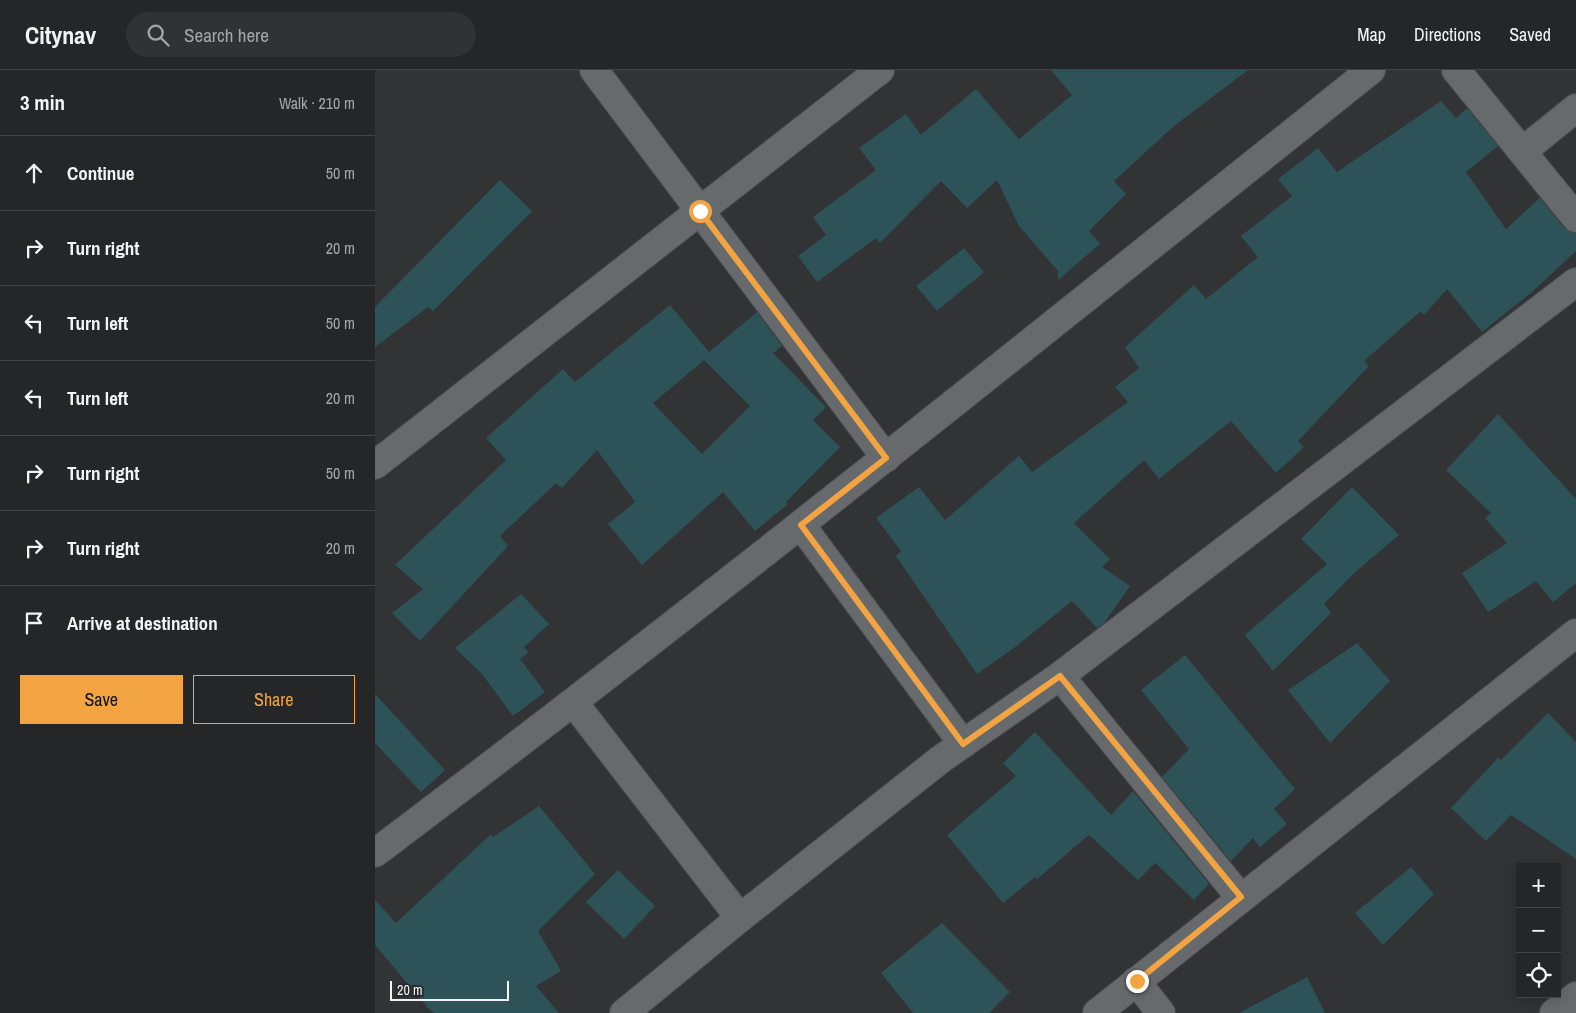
<!DOCTYPE html>
<meta charset="utf-8">
<style>
:root{--surface:#252628;--page:#313234;--text:#f1f3f6;--muted:#a3a5a8;--line:#424345;--accent:#f3a442}
body{margin:0;font-family:"Archivo Narrow",sans-serif;background:var(--page);color:var(--text)}
.controls{position:absolute;right:15px;bottom:15px;display:grid;overflow:hidden;border-radius:0px;box-shadow:0 2px 12px #0003}
.controls button{width:45px;height:45px;display:grid;place-items:center;padding:0;border:0;border-bottom:1px solid var(--line);background:var(--surface);color:var(--text);font:25px sans-serif}
.scale{position:absolute;left:15px;bottom:12px;width:119px;box-sizing:border-box;padding-left:5px;border:2px solid #f2f3f4;border-top:0;font-size:14px;line-height:18px;white-space:nowrap;color:#f2f3f4;-webkit-text-stroke:4px #272a2b;paint-order:stroke}
.stop{position:absolute;width:15px;height:15px;margin:-11px;border:4px solid #f3a442;border-radius:50%;background:#fff}
.stop.end{background:#f3a442;border-color:#fff;box-shadow:0 1px 5px #0008}
.list{margin:0;padding:0;list-style:none}
h2{display:flex;justify-content:space-between;align-items:center;height:65px;margin:0;padding:0 20px;font-size:21px}
h2 small{font-size:16px;font-weight:400;color:var(--muted)}
.list li{display:grid;grid-template-columns:32px 1fr auto;gap:15px;align-items:center;box-sizing:border-box;height:75px;padding:0 20px;border-top:1px solid var(--line)}
.list b{display:block;font-size:19px;white-space:nowrap}
.list em{font-size:16px;font-style:normal;color:var(--muted)}
.actions{display:flex;gap:10px;padding:15px 20px}
.actions a{flex:1;padding:11px 0;border:1px solid var(--accent);border-radius:0px;text-align:center;font-size:18px;color:var(--accent)}
.actions .main{background:var(--accent);color:#111}
.icon{flex:none;width:28px;height:28px;fill:none;stroke:currentColor;stroke-width:2;stroke-linecap:round;stroke-linejoin:round}
.map{position:relative;flex:none;width:1201px;height:943px;overflow:hidden}
header{display:flex;align-items:center;gap:30px;box-sizing:border-box;height:70px;padding:0 25px;background:var(--surface);border-bottom:1px solid var(--line)}
header strong{font-size:24px}
nav{display:flex;gap:28px;margin-inline-start:auto;font-size:18px}
.search{width:350px;height:45px;background:var(--page);display:flex;align-items:center;gap:12px;box-sizing:border-box;padding:0 18px;border-radius:28px;color:var(--muted);font-size:19px}
main{display:flex}
aside{flex:1;background:var(--surface)}
.map>svg:first-child{display:block}
</style>
<header>
<strong>Citynav</strong>
<div class="search"><svg class="icon" aria-label="search" viewBox="0 0 24 24"><circle cx="10" cy="10" r="6"/><path d="M15 15l6 6"/></svg>Search here</div>
<nav><a>Map</a><a>Directions</a><a>Saved</a></nav>
</header>
<main>
<aside>
<h2>3 min<small>Walk · 210 m</small></h2>
<ul class="list">
<li><svg class="icon" aria-label="ahead" viewBox="0 0 24 24"><path d="M12 20V5M6 11l6-6 6 6"/></svg><div><b>Continue</b></div><em>50 m</em></li>
<li><svg class="icon" aria-label="right" viewBox="0 0 24 24"><path d="M7 20v-9h11M14 6l5 5-5 5"/></svg><div><b>Turn right</b></div><em>20 m</em></li>
<li><svg class="icon" aria-label="left" viewBox="0 0 24 24"><path d="M17 20v-9H6M10 6l-5 5 5 5"/></svg><div><b>Turn left</b></div><em>50 m</em></li>
<li><svg class="icon" aria-label="left" viewBox="0 0 24 24"><path d="M17 20v-9H6M10 6l-5 5 5 5"/></svg><div><b>Turn left</b></div><em>20 m</em></li>
<li><svg class="icon" aria-label="right" viewBox="0 0 24 24"><path d="M7 20v-9h11M14 6l5 5-5 5"/></svg><div><b>Turn right</b></div><em>50 m</em></li>
<li><svg class="icon" aria-label="right" viewBox="0 0 24 24"><path d="M7 20v-9h11M14 6l5 5-5 5"/></svg><div><b>Turn right</b></div><em>20 m</em></li>
<li><svg class="icon" aria-label="arrive" viewBox="0 0 24 24"><path d="M6 21V4h12l-3 4 3 4H6"/></svg><div><b>Arrive at destination</b></div></li>
</ul>
<div class="actions"><a class="main">Save</a><a>Share</a></div>
</aside>
<div class="map">
<svg width="1201" height="943" viewBox="0 0 1201 943">
<rect width="100%" height="100%" fill="#313335"/>
<g fill="#2d5358" fill-rule="evenodd">
<path d="M676,0h197l-74,56 -60,55 12,13 -37,37 11,13 -42,36v-9l-39,-45 -22,-46 -30,28 -26,-27 -61,62 -4,-5 -59,44 -19,-26 28,-21 -13,-18 63,-47 -17,-22 47,-34 15,21 55,-46 43,50 53,-44z"/>
<path d="M1066,31l15,17 11,-10 31,38 -32,26 40,57 34,-31 24,30 12,5v18l-44,41 -50,40 -35,-43 -23,26 -3,-4 -57,50 5,5 -71,75 6,6 -28,26 -45,-52 -72,58 -15,-19 -70,63 36,36 -8,8 28,19 -25,36 -8,6 -25,-27 -58,47 -37,26 -81,-118 5,-5 -25,-33 43,-31 26,33 74,-64 13,16 96,-70 -13,-15 24,-19 -14,-21 69,-62 12,14 52,-42 -17,-21 51,-40 -14,-17 40,-31 19,24z"/>
<path d="M125,110l32,31 -99,100 -5,-4 -53,40v-40z"/>
<path d="M589,178l20,24 -47,39 -21,-25z"/>
<path d="M295,235l39,47 48,-40 25,34 -9,7 53,54 -13,13 27,27 -54,55 2,2 -33,27 -32,-39 -81,73 -34,-41 27,-22 -38,-52 -35,38 -6,-5 -56,53 8,10 -88,95 -28,-28 31,-24 -28,-24 111,-105 -20,-22 77,-69 12,13zM329,290l46,46 -48,48 -49,-51z"/>
<path d="M1123,344l78,85v84l-23,19 -17,-21 -48,31 -26,-39 45,-30 -22,-25 6,-5 -45,-43z"/>
<path d="M977,417l47,48 -47,40 -28,29 7,9 -58,58 -28,-36 82,-71 -26,-25z"/>
<path d="M146,524l28,30 -25,23 4,6 -8,6 25,33 -32,24 -31,-42 -27,-26z"/>
<path d="M982,573l33,38 -60,62 -42,-53z"/>
<path d="M810,585l110,134 -21,20 13,15 -27,23 -7,-9 -22,23 -69,-84 27,-28 -48,-59z"/>
<path d="M0,624l70,76 -24,22 -46,-49z"/>
<path d="M1173,643l28,29v117l-65,-44 -25,26 -35,-33 47,-50 3,2z"/>
<path d="M660,662l76,83 22,-24 76,93 -15,16 -44,-42 5,5 -17,17 -49,-45 -52,44 -2,-2 -32,26 -56,-68 69,-59 -13,-13z"/>
<path d="M164,736l56,68 -57,57 23,40 -25,15 23,27h-124l-6,-4 -54,-64v-45l21,23 95,-89 2,3z"/>
<path d="M1036,797l23,27 -51,51 -28,-32z"/>
<path d="M243,800l37,36 -31,33 -38,-37z"/>
<path d="M567,853l68,69 -21,21h-76l-32,-40z"/>
<path d="M932,907l18,36h-86z"/>
</g>
<g fill="none" stroke-linecap="round" stroke-linejoin="round">
<defs>
<g id="minor">
<path d="M219,0l292,388"/>
<path d="M1148,81l53,-43"/>
<path d="M0,395l505,-395"/>
<path d="M426,455l162,219"/>
<path d="M685,606l180,221"/>
<path d="M199,633l166,215"/>
<path d="M0,783c337,-254 666,-519 996,-783"/>
<path d="M761,911l25,32"/>
<path d="M249,943l116,-95 201,-159 119,-83 516,-394"/>
<path d="M722,943l479,-380"/>
<path d="M1179,943l22,-17"/>
</g>
<path id="tertiary" d="M1081,0l120,148"/>
</defs>
<use href="#minor" stroke="#4d4f51" stroke-width="30"/>
<use href="#tertiary" stroke="#4d4f51" stroke-width="30"/>
<use href="#minor" stroke="#676a6c" stroke-width="28"/>
<use href="#tertiary" stroke="#676a6c" stroke-width="28"/>
</g>
<g fill="none" stroke-linecap="round" stroke-linejoin="round">
<path stroke="#f3a442" stroke-width="6" d="M325,141l186,247 -85,67 162,219 97,-68 181,221 -104,84"/>
</g>
</svg>
<div class="controls">
<button>+</button>
<button>−</button>
<button><svg class="icon" aria-label="locate" viewBox="0 0 24 24"><circle cx="12" cy="12" r="6"/><path d="M12 2v4M12 18v4M2 12h4M18 12h4"/></svg></button>
</div>
<div class="scale">20 m</div>
<div class="stop" style="left:325px;top:141px"></div>
<div class="stop end" style="left:762px;top:911px"></div>
</div>
</main>
